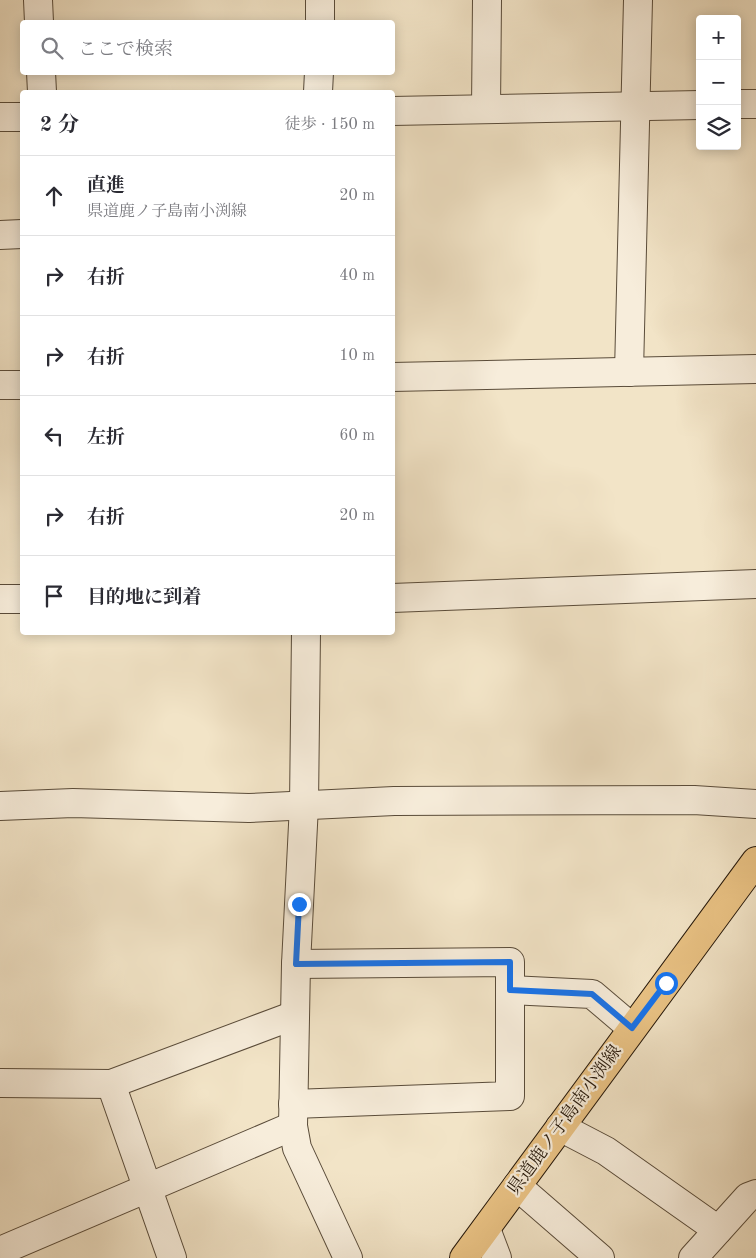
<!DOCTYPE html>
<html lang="ja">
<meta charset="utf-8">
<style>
:root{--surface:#fff;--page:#f2f2f3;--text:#2b2b33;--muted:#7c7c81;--line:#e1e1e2}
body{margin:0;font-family:"Old Standard TT","Noto Serif JP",serif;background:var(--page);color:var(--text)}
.controls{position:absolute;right:15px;top:15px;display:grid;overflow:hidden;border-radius:5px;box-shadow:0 2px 12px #0003}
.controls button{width:45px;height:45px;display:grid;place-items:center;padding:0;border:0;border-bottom:1px solid var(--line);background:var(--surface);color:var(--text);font:25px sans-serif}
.stop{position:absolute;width:15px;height:15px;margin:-11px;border:4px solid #1a73e8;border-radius:50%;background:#fff}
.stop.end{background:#1a73e8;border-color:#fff;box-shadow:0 1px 5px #0008}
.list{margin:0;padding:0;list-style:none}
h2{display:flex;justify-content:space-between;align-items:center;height:65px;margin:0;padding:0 20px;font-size:21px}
h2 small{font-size:16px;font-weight:400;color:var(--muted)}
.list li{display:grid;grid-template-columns:32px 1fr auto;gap:15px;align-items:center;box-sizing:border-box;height:80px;padding:0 20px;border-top:1px solid var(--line)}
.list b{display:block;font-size:19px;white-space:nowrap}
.list p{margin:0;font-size:16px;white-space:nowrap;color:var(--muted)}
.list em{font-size:16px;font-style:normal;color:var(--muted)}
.icon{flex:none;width:28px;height:28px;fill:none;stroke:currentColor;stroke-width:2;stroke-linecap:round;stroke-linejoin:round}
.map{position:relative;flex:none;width:756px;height:1258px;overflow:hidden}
.search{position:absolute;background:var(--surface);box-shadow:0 2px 12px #0003;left:20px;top:20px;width:375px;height:55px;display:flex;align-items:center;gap:12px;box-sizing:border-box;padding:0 18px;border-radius:5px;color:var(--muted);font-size:19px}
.panel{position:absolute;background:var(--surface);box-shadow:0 2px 12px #0003;left:20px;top:90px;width:375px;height:545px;border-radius:5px}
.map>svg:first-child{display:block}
</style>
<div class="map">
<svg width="756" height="1258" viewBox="0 0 756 1258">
<rect width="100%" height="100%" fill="#f2e4c7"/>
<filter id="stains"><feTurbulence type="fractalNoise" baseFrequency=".004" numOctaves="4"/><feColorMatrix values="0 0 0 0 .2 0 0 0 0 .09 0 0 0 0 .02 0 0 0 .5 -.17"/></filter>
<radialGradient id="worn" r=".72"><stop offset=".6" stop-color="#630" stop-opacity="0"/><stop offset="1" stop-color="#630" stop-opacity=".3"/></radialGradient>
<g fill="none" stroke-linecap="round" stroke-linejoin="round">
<defs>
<g id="minor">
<path d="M38,0l1,22"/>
<path d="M320,22v-22"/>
<path d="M41,72l1,20"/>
<path d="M318,92l1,-20"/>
<path d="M737,104h19"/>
<path d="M486,109l1,-109"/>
<path d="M392,111l308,-6"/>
<path d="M0,117h22"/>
<path d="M0,235l22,-1"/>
<path d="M629,372l9,-372"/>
<path d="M392,377l364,-8"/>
<path d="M0,385h22"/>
<path d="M392,598l364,-14"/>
<path d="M0,599h22"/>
<path d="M306,632l-2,173 -8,159 -3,162 4,22 51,110"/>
<path d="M0,806l73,-3 176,5 145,-7 300,-1 62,4"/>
<path d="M510,990l82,4 40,34"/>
<path d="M0,1083l111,1 184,-69"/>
<path d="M111,1084l61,174"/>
<path d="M293,1104l217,-8v-134l-214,2"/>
<path d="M560,1127l46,24 112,79"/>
<path d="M517,1186l83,72"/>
<path d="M486,1229l11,29"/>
<path d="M0,1251l293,-125"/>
<path d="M693,1258l55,-61 8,-3"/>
</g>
<path id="major" d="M464,1258l292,-397"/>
</defs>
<use href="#minor" stroke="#5a4c3a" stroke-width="30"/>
<use href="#major" stroke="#27190b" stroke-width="30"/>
<use href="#minor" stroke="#f7eddb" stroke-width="28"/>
<use href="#major" stroke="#e9c284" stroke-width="28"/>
</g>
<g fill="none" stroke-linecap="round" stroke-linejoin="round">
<path stroke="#1a73e8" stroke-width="6" d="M299,904l-3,60 214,-2v28l82,4 40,34 34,-45"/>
</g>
<g text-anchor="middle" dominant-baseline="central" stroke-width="4.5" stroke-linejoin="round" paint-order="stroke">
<g font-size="18" fill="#27190b" stroke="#f7eddb">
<text transform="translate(565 1120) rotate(-54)">県道鹿ノ子島南小渕線</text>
</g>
</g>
<rect width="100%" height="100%" filter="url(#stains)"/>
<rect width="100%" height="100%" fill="url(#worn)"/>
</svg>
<div class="controls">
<button>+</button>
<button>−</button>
<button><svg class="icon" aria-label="layers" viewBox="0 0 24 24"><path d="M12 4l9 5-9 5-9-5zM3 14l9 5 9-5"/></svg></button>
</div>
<div class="stop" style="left:666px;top:983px"></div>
<div class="stop end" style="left:299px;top:904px"></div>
<div class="search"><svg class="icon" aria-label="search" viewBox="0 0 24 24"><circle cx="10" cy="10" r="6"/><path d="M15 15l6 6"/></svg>ここで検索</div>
<section class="panel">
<h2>2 分<small>徒歩 · 150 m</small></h2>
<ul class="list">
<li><svg class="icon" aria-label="ahead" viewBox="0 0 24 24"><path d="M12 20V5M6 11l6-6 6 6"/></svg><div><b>直進</b><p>県道鹿ノ子島南小渕線</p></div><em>20 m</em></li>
<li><svg class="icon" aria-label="right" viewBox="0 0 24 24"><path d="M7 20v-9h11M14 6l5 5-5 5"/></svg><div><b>右折</b></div><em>40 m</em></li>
<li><svg class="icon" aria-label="right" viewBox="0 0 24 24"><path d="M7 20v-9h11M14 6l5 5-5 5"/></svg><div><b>右折</b></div><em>10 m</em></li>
<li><svg class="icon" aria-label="left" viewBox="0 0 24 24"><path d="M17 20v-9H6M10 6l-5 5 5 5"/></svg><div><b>左折</b></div><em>60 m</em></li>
<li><svg class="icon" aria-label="right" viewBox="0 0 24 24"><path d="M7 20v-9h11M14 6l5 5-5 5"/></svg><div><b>右折</b></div><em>20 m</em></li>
<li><svg class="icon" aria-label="arrive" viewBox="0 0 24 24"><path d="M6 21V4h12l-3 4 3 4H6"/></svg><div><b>目的地に到着</b></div></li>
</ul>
</section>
</div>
